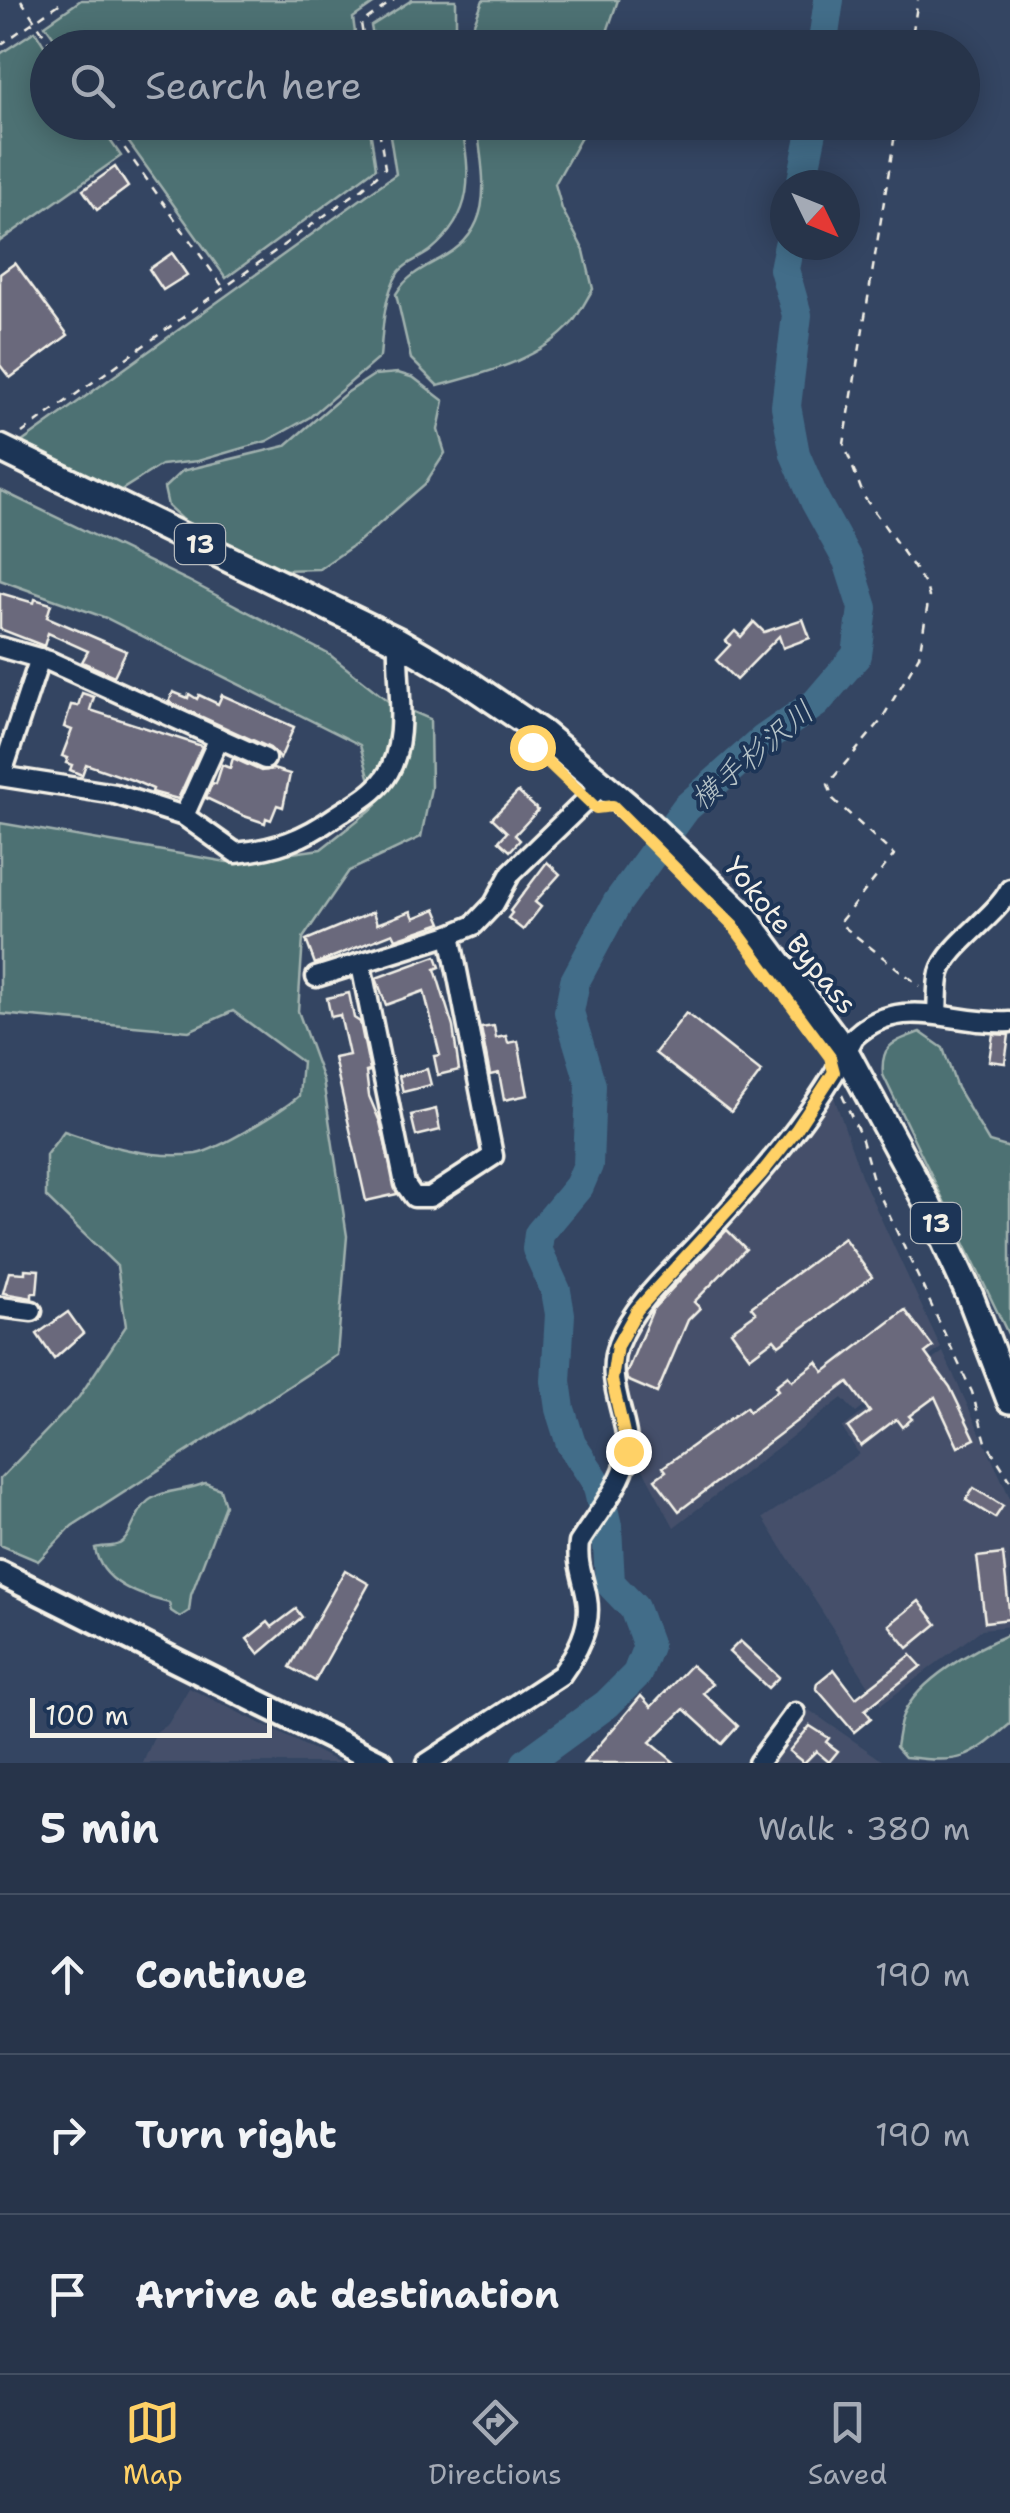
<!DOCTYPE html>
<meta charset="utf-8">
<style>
:root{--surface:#27344a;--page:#333f54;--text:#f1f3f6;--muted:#a4aab5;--line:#434f62;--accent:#ffd166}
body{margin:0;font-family:"Shantell Sans","Klee One",sans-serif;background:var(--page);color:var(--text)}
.compass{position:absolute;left:770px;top:170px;width:90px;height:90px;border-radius:50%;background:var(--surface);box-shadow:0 5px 25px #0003;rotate:133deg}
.scale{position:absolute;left:30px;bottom:25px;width:242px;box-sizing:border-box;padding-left:10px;border:5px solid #f4f1e8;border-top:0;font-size:28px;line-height:35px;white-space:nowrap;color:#f4f1e8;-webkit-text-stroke:8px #1d3557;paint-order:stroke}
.stop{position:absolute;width:30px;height:30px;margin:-22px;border:8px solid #ffd166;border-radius:50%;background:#fff}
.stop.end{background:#ffd166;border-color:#fff;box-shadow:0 2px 10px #0008}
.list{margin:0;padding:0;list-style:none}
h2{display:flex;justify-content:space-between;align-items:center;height:130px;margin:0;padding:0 40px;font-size:42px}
h2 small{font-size:32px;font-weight:400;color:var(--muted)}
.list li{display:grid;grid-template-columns:65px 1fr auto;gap:30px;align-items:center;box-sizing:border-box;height:160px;padding:0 40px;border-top:2px solid var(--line)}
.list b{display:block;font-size:38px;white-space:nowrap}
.list em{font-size:32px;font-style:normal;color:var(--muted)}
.icon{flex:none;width:55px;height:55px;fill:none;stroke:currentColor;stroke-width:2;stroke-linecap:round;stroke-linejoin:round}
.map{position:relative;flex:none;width:1010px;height:1763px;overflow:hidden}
.search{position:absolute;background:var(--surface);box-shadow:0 5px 25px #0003;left:30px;right:30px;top:30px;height:110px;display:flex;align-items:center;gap:25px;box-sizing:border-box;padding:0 35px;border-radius:55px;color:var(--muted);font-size:38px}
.sheet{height:610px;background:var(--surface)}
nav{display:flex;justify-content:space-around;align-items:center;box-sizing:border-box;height:140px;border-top:2px solid var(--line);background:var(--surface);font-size:28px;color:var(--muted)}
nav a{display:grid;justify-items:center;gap:5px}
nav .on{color:var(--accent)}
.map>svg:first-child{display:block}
</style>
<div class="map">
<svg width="1010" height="1763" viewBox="0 0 1010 1763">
<rect width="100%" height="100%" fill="#344562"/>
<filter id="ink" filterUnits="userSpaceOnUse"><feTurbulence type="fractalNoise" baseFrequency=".01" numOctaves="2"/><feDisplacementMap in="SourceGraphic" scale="20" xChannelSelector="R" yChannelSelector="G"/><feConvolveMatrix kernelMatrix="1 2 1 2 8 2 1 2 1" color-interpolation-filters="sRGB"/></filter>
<g filter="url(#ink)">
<g fill="#44506a">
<path d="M832,1091l30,87 79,170 -85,65 -14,-15 -168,129 -31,-58 -22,-107 28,-57z"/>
<path d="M943,1352l67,146v128l-28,3 -101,76 -118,-187 96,-64 -17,-26z"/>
<path d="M189,1688l151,75h-197l13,-31 12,-8z"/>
<path d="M809,1710l77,53h-115z"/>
</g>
<g fill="#4d7173" stroke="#a0b1ae" stroke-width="2.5">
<path d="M81,0h298l-26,18 4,29h-296l-16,-22z"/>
<path d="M412,0h44v47h-81l-4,-21z"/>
<path d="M483,0h135l-10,29 3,18h-137v-24z"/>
<path d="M35,31l12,19 1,72 50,1 23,33 -121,85v-187z"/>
<path d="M115,123h254l7,45 -150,110z"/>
<path d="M388,123h73c10,52 14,91 -31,128 -10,8 -24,11 -32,22 -15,25 -15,55 -18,84l-70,60 -43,24 -69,20 -37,4 -43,27 -103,-45 381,-273z"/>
<path d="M477,123h112l-34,61 7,25 22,42 9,38c-7,11 -13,24 -21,34 -33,38 -88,50 -134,63l-27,-27 -15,-65c12,-20 28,-26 49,-38 53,-31 37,-82 32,-133z"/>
<path d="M398,373l16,5 30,23 -6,29 7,23 -20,31 -68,59 -38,26 -38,1 -49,-26 -41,-17 -23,-21 -4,-18 18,-17 103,-25 60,-52 29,-19z"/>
<path d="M0,490l187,90 143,75 58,46 42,18 1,69 -10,49 -72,34 -46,67 -5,73 25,69 24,156 -10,119 -265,171 -34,35 -38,-16v-66l79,-82 47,-71 -9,-60 -71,-69v-42l18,-24c40,14 89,29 132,23 22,-4 86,-43 103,-58l3,-34 -69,-51 -44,20 -189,-17v-191l227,39 94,-13 56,-44 -17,-60 -254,-127 -106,-38z"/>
<path d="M920,1032l23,16 14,40 32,54 21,6v190l-127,-263c-3,-31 11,-33 37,-43z"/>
<path d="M205,1483l15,6 5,16 -34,90 -2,16 -9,6 -9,-6 -2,-8c-31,-8 -68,-20 -74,-55 8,-2 18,-1 24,-4 13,-5 16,-35 32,-45 15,-10 37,-8 54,-16z"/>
<path d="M1010,1634v90c-43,37 -48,39 -105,33l-9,-10c2,-10 3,-22 7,-32 15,-35 72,-67 107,-81z"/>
</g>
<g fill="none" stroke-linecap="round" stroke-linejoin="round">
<g stroke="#426d89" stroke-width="30">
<path d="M822,48l7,-48"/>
<path d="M801,185l13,-63"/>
<path d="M526,1763l81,-59 30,-30 11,-28 -14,-38 -24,-25 -3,-57 -10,-43 -26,-39 -11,-35 -4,-28 4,-67 -4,-23 -19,-42 2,-15 40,-48 9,-21 3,-80 -22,-73 6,-31 42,-78 69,-95 78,-69 52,-36 41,-48 3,-23 3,-24 -15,-47 -33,-60 -20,-47 -9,-48 11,-91 -13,-46 5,-24"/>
</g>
</g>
<g fill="#6a697c" stroke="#f4f1e8" stroke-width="2.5">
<path d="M115,167l13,20 -31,23 -14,-20z"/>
<path d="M172,253l15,22 -24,15 -14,-21z"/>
<path d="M15,263l53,72 -58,43 -10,-13v-91z"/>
<path d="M0,593l34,10 1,-4 16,5 -4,13 79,34 -12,25 -32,-14 6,-11 -40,-18 -4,13 -44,-17z"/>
<path d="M803,619l7,19 -27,10 -4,-12 -43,44 -20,-20 14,-15 -4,-4 9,-10 6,6 13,-15 10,10z"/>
<path d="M173,692l15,6 1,-4 8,5 2,-4 19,9 4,-9 72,32 -14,32 -10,-11 -101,-46z"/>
<path d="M82,693l12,4 -4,13 112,36 -24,53 -26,-7 1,-3 -21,-9 -46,-16 -4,11 -12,-5 2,-5 -6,-2 2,-5 -6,-2 10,-26 -8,-3 7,-22 7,1z"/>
<path d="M233,758l28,13 12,-2 17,5 -7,33 -6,-2 -6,15 -5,-2 -1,5 -21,-7 -38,-18 6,-15 4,1 6,-19 8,3z"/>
<path d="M518,792l20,18 -23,25 5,5 -10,11 -11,-10 8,-9 -15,-14z"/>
<path d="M547,862l13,12 -25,28 6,5 -18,23 -15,-12 4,-5 -2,-2z"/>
<path d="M436,909l6,14 -46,16 -3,-6 -78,31 -9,-24 67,-28 4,12 34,-13 3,7z"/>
<path d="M436,956l4,11 -5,2 18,58 6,43 -21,5 -4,-19 6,-1 -16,-64 -38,14 -10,-27z"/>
<path d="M349,993l5,25 6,4 10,49 -4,1 3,24 11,26 17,72 -31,7 -32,-143 15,-3 -9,-40 -9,2 -4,-19z"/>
<path d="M686,1013l75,59 -30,40 -76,-59z"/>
<path d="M494,1026l2,12 10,-2 2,7 10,-2 10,54 -24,5 -5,-27 -9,2 -9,-47z"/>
<path d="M993,1034l16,1 -4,28 -16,-2z"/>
<path d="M427,1069l4,16 -28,7 -4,-16z"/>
<path d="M436,1109l4,21 -24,6 -5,-21z"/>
<path d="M727,1230l19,19 -52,53 6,6 -12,12 -31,73 -30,-13 -1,-6 27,-65z"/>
<path d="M844,1238l28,39 -93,68 -5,-6 -24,18 -19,-26 25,-18 -5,-6z"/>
<path d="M25,1269l14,1 -2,23h-5v5l-29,-5 6,-21 16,1z"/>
<path d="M905,1310l28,37 -8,6 25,34 25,52 -17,8 -23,-50 -26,19 3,3 -10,8 -6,-8 -35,27 -13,-18 22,-16 -22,-30 -169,129 -24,-32 11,-8 -3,-4 83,-60 3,5 29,-22 -3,-4 13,-10 4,5 25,-19 7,10z"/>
<path d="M68,1312l15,21 -29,26 -17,-25z"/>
<path d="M974,1488l29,18 -8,12 -29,-18z"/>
<path d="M1003,1554l7,65 -25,3 -8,-65z"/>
<path d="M345,1570l24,14 -54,97 -25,-14z"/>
<path d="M919,1601l18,23 -29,24 -19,-23z"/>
<path d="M296,1609l6,8 -43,37 -12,-15 21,-17 4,5z"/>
<path d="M740,1641l39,36 -11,11 -39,-36z"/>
<path d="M911,1655l10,11 -56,44 6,8 -17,14 -38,-44 1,-5 17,-14 22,29z"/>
<path d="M691,1665l21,19 -9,9 35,33 -16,18 -38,-35 -34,33 25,21h-91l57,-67 10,11z"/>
<path d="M810,1726l19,12 -3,4 12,9 -9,11 -13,-11 -12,12 -15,-12z"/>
</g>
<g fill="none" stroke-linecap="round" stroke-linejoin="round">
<defs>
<g id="minor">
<path d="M0,647l49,14 216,98"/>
<path d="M0,776l115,18 69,22 52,37c40,-4 68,-14 100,-37 17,-11 37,-21 49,-38 26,-37 11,-95 13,-137"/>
<path d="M1,776l39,-118"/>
<path d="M184,816l35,-78"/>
<path d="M361,965l44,219 9,13h16l63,-41 -43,-221 24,-10 20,-21 17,-31 92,-89"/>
<path d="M316,977l134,-42"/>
<path d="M937,1013c1,-13 0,-28 3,-40 8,-28 56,-56 70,-84"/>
<path d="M0,1307l32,4"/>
<path d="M427,1763l134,-88c15,-21 31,-48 26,-76 -3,-19 -11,-36 -8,-56 14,-23 45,-61 48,-86 4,-38 -24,-73 -9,-113 16,-43 60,-78 90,-112 55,-60 110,-122 146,-195 47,-45 101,-11 156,-15"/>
<path d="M758,1763l37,-50"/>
</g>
<path id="major" d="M0,1573l381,190"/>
<path id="highway" d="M0,448l398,193 60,35 84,57 99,84 103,99 102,137 81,150 43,93 40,104"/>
</defs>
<use href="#minor" stroke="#f4f1e8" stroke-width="25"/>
<use href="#major" stroke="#f4f1e8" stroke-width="30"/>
<use href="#highway" stroke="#f4f1e8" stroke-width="32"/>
<g stroke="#f4f1e8" stroke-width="2.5" stroke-dasharray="8 8" stroke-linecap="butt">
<path d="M21,0l32,48"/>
<path d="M0,45l65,-45"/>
<path d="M365,48l-4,-25 33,-23"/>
<path d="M910,48l8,-48"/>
<path d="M106,122l117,165"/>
<path d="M897,122l-53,322 20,53 47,66 15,23 3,11 -10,59 -39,66 -52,62 5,15 61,56 -55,68 81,63"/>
<path d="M22,433l341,-245 22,-20 -7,-46"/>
<path d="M842,1095l20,45 12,43 98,209 14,50 24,38"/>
</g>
<use href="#minor" stroke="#1d3557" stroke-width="18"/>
<use href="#major" stroke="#1d3557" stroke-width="22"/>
<use href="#highway" stroke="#1d3557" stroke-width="25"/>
</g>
</g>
<g fill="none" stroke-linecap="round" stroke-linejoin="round" filter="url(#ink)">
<path stroke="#ffd166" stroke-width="12" d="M532,747l64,61 17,-2 120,120 97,131 4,15 -38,58 -35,44 -124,136 -20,36 -5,34 16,71"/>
</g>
<g text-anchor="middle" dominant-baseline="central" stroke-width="8" stroke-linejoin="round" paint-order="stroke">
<g fill="#1d3557" stroke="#b4b9bc" stroke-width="2.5">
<rect x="175" y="524" width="50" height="40" rx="8"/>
<rect x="911" y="1203" width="50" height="40" rx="8"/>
</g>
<g font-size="25" font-weight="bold" fill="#f4f1e8">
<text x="200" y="544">13</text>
<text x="936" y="1223">13</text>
</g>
<g font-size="28" fill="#f4f1e8" stroke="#1d3557">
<text transform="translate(791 935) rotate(51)">Yokote Bypass</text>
</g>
<g font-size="30" font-style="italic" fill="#b6c3c7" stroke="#1d3557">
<text transform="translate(752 755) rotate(-40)">横手杉沢川</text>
</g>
</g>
</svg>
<svg class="compass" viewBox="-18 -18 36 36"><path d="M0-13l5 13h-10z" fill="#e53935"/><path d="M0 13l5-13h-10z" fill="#a4aab5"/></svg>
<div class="scale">100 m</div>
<div class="stop" style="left:532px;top:747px"></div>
<div class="stop end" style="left:628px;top:1451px"></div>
<div class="search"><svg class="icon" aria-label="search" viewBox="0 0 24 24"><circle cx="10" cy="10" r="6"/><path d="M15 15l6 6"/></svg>Search here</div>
</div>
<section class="sheet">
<h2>5 min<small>Walk · 380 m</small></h2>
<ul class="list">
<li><svg class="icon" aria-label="ahead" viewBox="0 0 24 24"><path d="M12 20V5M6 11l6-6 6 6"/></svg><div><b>Continue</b></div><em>190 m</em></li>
<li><svg class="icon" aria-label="right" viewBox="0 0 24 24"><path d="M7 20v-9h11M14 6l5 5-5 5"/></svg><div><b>Turn right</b></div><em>190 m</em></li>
<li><svg class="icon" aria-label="arrive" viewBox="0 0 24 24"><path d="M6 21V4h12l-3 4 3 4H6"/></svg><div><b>Arrive at destination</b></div></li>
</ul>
</section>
<nav>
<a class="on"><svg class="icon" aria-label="map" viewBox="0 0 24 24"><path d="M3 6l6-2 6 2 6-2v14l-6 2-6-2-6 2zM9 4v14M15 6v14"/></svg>Map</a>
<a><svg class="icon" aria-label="directions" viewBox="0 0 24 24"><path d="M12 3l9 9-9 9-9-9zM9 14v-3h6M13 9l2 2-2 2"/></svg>Directions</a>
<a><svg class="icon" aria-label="saved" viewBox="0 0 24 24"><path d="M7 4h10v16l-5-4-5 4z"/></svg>Saved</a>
</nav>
